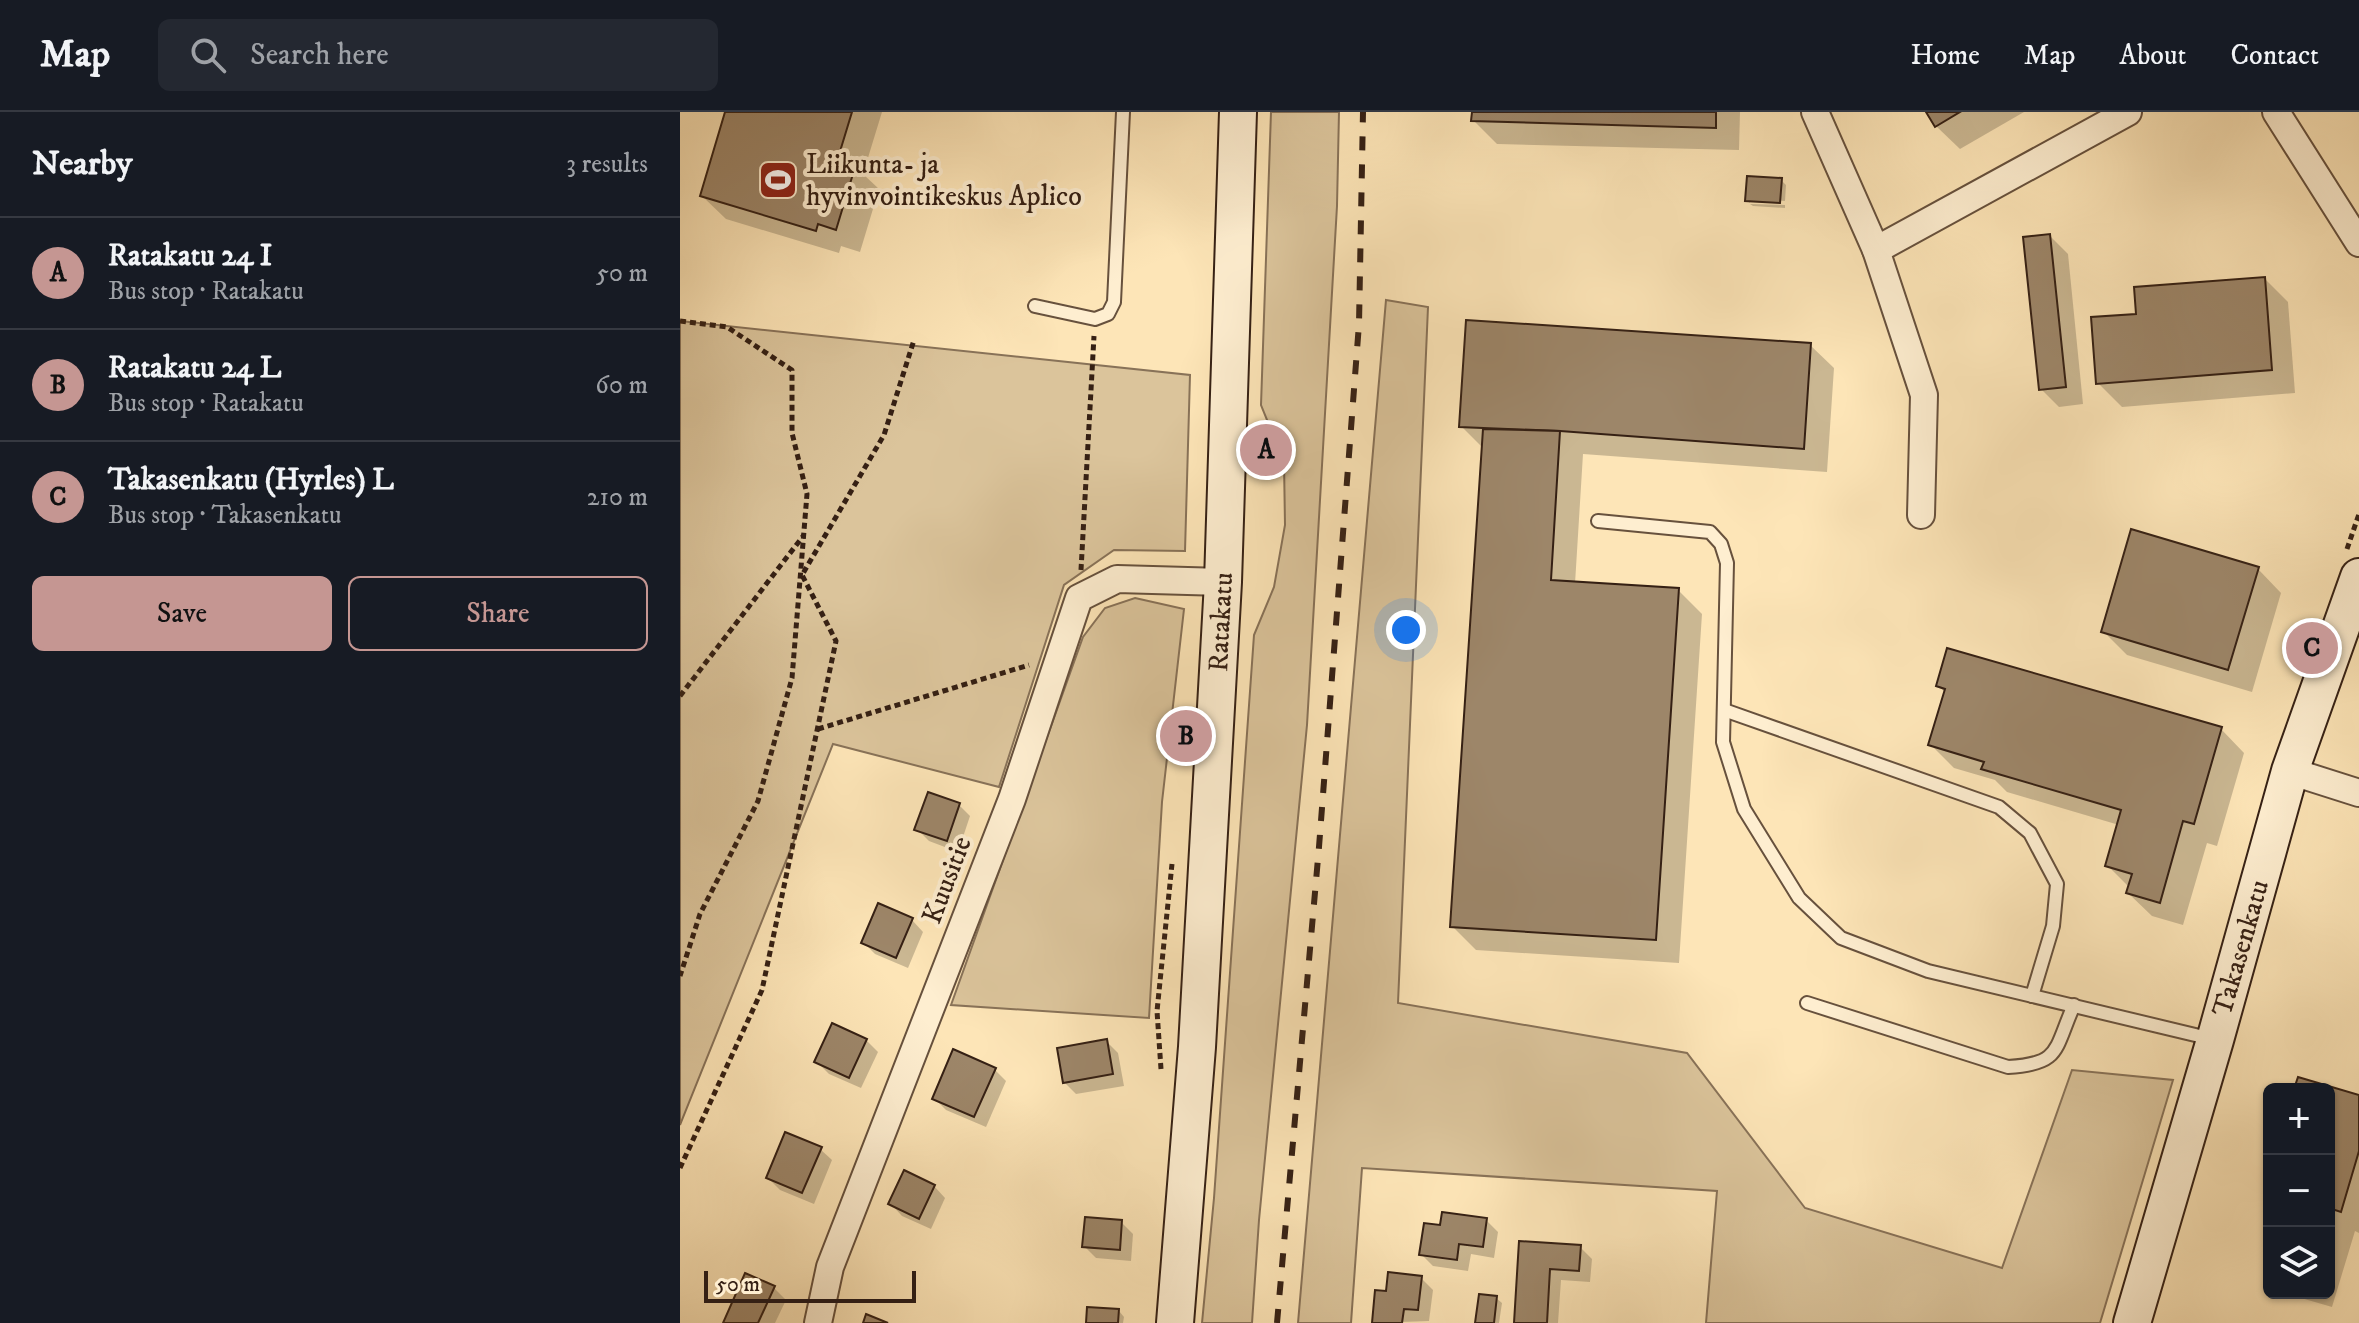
<!DOCTYPE html>
<meta charset="utf-8">
<style>
:root{--surface:#171b24;--page:#242831;--text:#f1f3f6;--muted:#9ea1a6;--line:#363941;--accent:#c59692}
body{margin:0;font-family:"IM FELL DW Pica",serif;background:var(--page);color:var(--text)}
.controls{position:absolute;right:24px;bottom:24px;display:grid;overflow:hidden;border-radius:12px;box-shadow:0 2px 6px #0004}
.controls button{width:72px;height:72px;display:grid;place-items:center;padding:0;border:0;border-bottom:2px solid var(--line);background:var(--surface);color:var(--text);font:40px sans-serif}
.scale{position:absolute;left:24px;bottom:20px;width:212px;box-sizing:border-box;padding-left:8px;border:4px solid #352014;border-top:0;font-size:22px;line-height:28px;white-space:nowrap;color:#352014;-webkit-text-stroke:6px #feeed0;paint-order:stroke}
.you{position:absolute;left:726px;top:518px;width:28px;height:28px;margin:-20px;border:6px solid #fff;border-radius:50%;background:#1a73e8;box-shadow:0 0 0 12px #1a73e833}
.badge{display:grid;place-items:center;width:52px;height:52px;border-radius:50%;background:var(--accent);color:#111;font-size:26px;font-weight:700}
.pin{position:absolute;translate:-50% -50%;border:4px solid #fff;box-shadow:0 2px 8px #0006}
.list{margin:0;padding:0;list-style:none}
h2{display:flex;justify-content:space-between;align-items:center;height:104px;margin:0;padding:0 32px;font-size:34px}
h2 small{font-size:26px;font-weight:400;color:var(--muted)}
.list li{display:grid;grid-template-columns:52px 1fr auto;gap:24px;align-items:center;box-sizing:border-box;height:112px;padding:0 32px;border-top:2px solid var(--line)}
.list b{display:block;font-size:30px;white-space:nowrap}
.list p{margin:0;font-size:26px;white-space:nowrap;color:var(--muted)}
.list em{font-size:26px;font-style:normal;color:var(--muted)}
.actions{display:flex;gap:16px;padding:24px 32px}
.actions a{flex:1;padding:18px 0;border:2px solid var(--accent);border-radius:12px;text-align:center;font-size:28px;color:var(--accent)}
.actions .main{background:var(--accent);color:#111}
.icon{flex:none;width:44px;height:44px;fill:none;stroke:currentColor;stroke-width:2;stroke-linecap:round;stroke-linejoin:round}
.map{position:relative;flex:none;width:1679px;height:1211px;overflow:hidden}
header{display:flex;align-items:center;gap:48px;box-sizing:border-box;height:112px;padding:0 40px;background:var(--surface);border-bottom:2px solid var(--line)}
header strong{font-size:38px}
nav{display:flex;gap:44px;margin-inline-start:auto;font-size:28px}
.search{width:560px;height:72px;background:var(--page);display:flex;align-items:center;gap:20px;box-sizing:border-box;padding:0 28px;border-radius:12px;color:var(--muted);font-size:30px}
main{display:flex}
aside{flex:1;background:var(--surface)}
.map>svg:first-child{display:block}
</style>
<header>
<strong>Map</strong>
<div class="search"><svg class="icon" aria-label="search" viewBox="0 0 24 24"><circle cx="10" cy="10" r="6"/><path d="M15 15l6 6"/></svg>Search here</div>
<nav><a>Home</a><a>Map</a><a>About</a><a>Contact</a></nav>
</header>
<main>
<aside>
<h2>Nearby<small>3 results</small></h2>
<ul class="list">
<li><span class="badge">A</span><div><b>Ratakatu 24 I</b><p>Bus stop · Ratakatu</p></div><em>50 m</em></li>
<li><span class="badge">B</span><div><b>Ratakatu 24 L</b><p>Bus stop · Ratakatu</p></div><em>60 m</em></li>
<li><span class="badge">C</span><div><b>Takasenkatu (Hyrles) L</b><p>Bus stop · Takasenkatu</p></div><em>210 m</em></li>
</ul>
<div class="actions"><a class="main">Save</a><a>Share</a></div>
</aside>
<div class="map">
<svg width="1679" height="1211" viewBox="0 0 1679 1211">
<rect width="100%" height="100%" fill="#fde5b7"/>
<filter id="stains"><feTurbulence type="fractalNoise" baseFrequency=".0025" numOctaves="4"/><feColorMatrix values="0 0 0 0 .2 0 0 0 0 .09 0 0 0 0 .02 0 0 0 .5 -.17"/></filter>
<radialGradient id="worn" r=".72"><stop offset=".6" stop-color="#630" stop-opacity="0"/><stop offset="1" stop-color="#630" stop-opacity=".3"/></radialGradient>
<g fill="#dbc49b" stroke="#887258" stroke-width="2">
<path d="M591,0h68l-2,94 -30,519 -48,495 -7,103h-50l12,-125 40,-563 20,-48 11,-62 -1,-63 -23,-57z"/>
<path d="M706,188l42,7 -30,696 289,50 118,155 197,60 70,-198 101,10 -73,243h-394l11,-132 -355,-23 -11,155h-53z"/>
<path d="M0,209l510,54 -5,176 -71,-1 -50,35 -65,202 -166,-43 -153,381z"/>
<path d="M455,486l49,11 -22,193 -13,216 -198,-13 132,-368 22,-29z"/>
</g>
<g fill="#0003">
<path d="M47,0h155l-19,62 16,15 -19,63 -19,-6 -2,7 -113,-34 -24,-23z"/>
<path d="M794,0h266l-1,38 -242,-6 -24,-24z"/>
<path d="M1248,0h96l-64,37 -24,-23z"/>
<path d="M1101,68l5,5 -1,16 -35,-2v4l-3,-3z"/>
<path d="M1070,92l35,1v3l-32,-2z"/>
<path d="M1370,124l18,18 15,150 -24,3 -18,-18z"/>
<path d="M1585,167l23,23 7,91 -173,14 -24,-24 40,-67z"/>
<path d="M1130,233l24,23 -7,104 -244,-18 -8,130 103,6 24,24 -23,349 -203,-13 -24,-24 32,-477 -23,-23z"/>
<path d="M1578,457l23,24 -29,99 -125,-37 -24,-24z"/>
<path d="M1258,574l283,43 23,24 -27,93 -10,-3 -24,82 -31,-9 -24,-23 2,-5 -23,-23 12,-40 -112,-33 -12,-12 -41,-12 -23,-23 15,-52z"/>
<path d="M279,693l11,11 -12,36 -29,-11 -12,-12z"/>
<path d="M232,808l11,12 -15,36 -33,-14 -12,-12z"/>
<path d="M186,928l12,12 -17,36 -32,-14 -12,-12z"/>
<path d="M427,930l11,11 6,33 -48,8 -12,-12z"/>
<path d="M314,957l12,12 -20,46 -40,-17 -12,-12z"/>
<path d="M1619,967l60,18v136l-4,-2 -23,76 -31,-9 -5,-5h33v-204h-33z"/>
<path d="M140,1037l12,11 -18,44 -34,-14 -12,-12z"/>
<path d="M254,1074l11,12 -14,31 -29,-13 -11,-12z"/>
<path d="M806,1108l12,12 -4,26 -23,-4 -3,17 -35,-5 -12,-12 21,-27z"/>
<path d="M441,1110l12,12 -2,27 -35,-3 -12,-12z"/>
<path d="M841,1131l59,4 12,12 -2,23 -29,-2 -3,43h-41z"/>
<path d="M741,1166l12,12 -4,31 -55,2 14,-30z"/>
<path d="M94,1176l12,12 -11,23h-50z"/>
<path d="M816,1186l6,5 -3,20h-22z"/>
<path d="M439,1199l5,6 -1,6h-35z"/>
</g>
<g fill="#9d8669" stroke="#352014" stroke-width="2">
<path d="M45,0h127l-14,46 18,6 -20,66 -18,-6 -2,7 -116,-35z"/>
<path d="M792,0h244v16l-245,-7z"/>
<path d="M1246,0h34l-25,15z"/>
<path d="M1067,64l35,2 -2,25 -35,-2z"/>
<path d="M1370,122l16,153 -27,3 -16,-153z"/>
<path d="M1585,165l7,93 -176,14 -5,-67 45,-3 -2,-27z"/>
<path d="M786,208l345,23 -7,106 -244,-18 -101,-4z"/>
<path d="M803,317l77,2 -9,149 128,8 -23,352 -206,-13z"/>
<path d="M1451,417l128,38 -31,103 -127,-38z"/>
<path d="M1267,536l275,79 -28,97 -11,-3 -23,82 -34,-10 6,-19 -27,-8 16,-56 -140,-41 3,-7 -56,-17 17,-56 -9,-3z"/>
<path d="M248,680l32,11 -13,38 -33,-11z"/>
<path d="M198,791l35,15 -17,40 -35,-15z"/>
<path d="M152,911l35,16 -18,39 -35,-16z"/>
<path d="M427,927l6,35 -50,9 -6,-35z"/>
<path d="M273,937l43,19 -22,49 -42,-18z"/>
<path d="M1618,965l61,18v56l-18,61 -9,-3 -3,9v-129h-35z"/>
<path d="M105,1020l37,15 -20,46 -36,-15z"/>
<path d="M224,1058l31,15 -16,34 -31,-15z"/>
<path d="M762,1100l45,6 -4,29 -24,-3 -2,16 -38,-5 5,-32 16,2z"/>
<path d="M405,1105l37,3 -2,30 -38,-3z"/>
<path d="M839,1129l62,4 -2,26 -29,-2 -3,54h-33z"/>
<path d="M708,1160l34,4 -4,34 -14,-1 -2,14h-30l3,-33 11,1z"/>
<path d="M65,1161l30,13 -17,37h-35z"/>
<path d="M799,1182l18,2 -3,27h-19z"/>
<path d="M407,1195l32,2 -1,14h-32z"/>
<path d="M186,1202l22,9h-25z"/>
</g>
<g fill="none" stroke-linecap="round" stroke-linejoin="round">
<defs>
<g id="lane">
<path d="M355,194l60,13 13,-5 6,-12 9,-190"/>
<path d="M918,409l112,11 11,12 6,19 -4,179 21,67 55,89 42,40 87,33 284,68"/>
<path d="M1044,598l275,97 31,26 27,51 -4,42 -21,70"/>
<path d="M1127,891l201,64c53,-3 46,-17 66,-62"/>
</g>
<g id="street">
<path d="M1135,0l61,138"/>
<path d="M1596,0l83,131"/>
<path d="M1241,403l3,-120 -48,-145 252,-138"/>
<path d="M1610,659l69,22"/>
<path d="M138,1211l12,-56 182,-468 67,-201 38,-19 106,3"/>
</g>
<g id="secondary">
<path d="M495,1211l22,-276 26,-465 15,-470"/>
<path d="M1452,1211l83,-283 75,-269 69,-194"/>
</g>
</defs>
<use href="#lane" stroke="#67513d" stroke-width="16"/>
<use href="#street" stroke="#67513d" stroke-width="30"/>
<use href="#secondary" stroke="#352014" stroke-width="40"/>
<g stroke="#352014" stroke-width="5" stroke-dasharray="6 4" stroke-linecap="butt">
<path d="M0,209l47,6 65,43v63l15,61 -15,184 -34,123 -58,113 -20,62"/>
<path d="M1667,437l12,-35"/>
<path d="M401,458l13,-234"/>
<path d="M0,584l124,-161"/>
<path d="M138,617l211,-64"/>
<path d="M481,957l-4,-58 15,-147"/>
<path d="M0,1056l82,-178 74,-349 -34,-66 82,-140 30,-95"/>
</g>
<use href="#lane" stroke="#feeed0" stroke-width="12"/>
<use href="#street" stroke="#feeed0" stroke-width="26"/>
<use href="#secondary" stroke="#feeed0" stroke-width="36"/>
<path stroke="#352014" stroke-width="6" stroke-dasharray="14 14" stroke-linecap="butt" d="M597,1211l42,-476 40,-523 4,-212"/>
</g>
<defs>
<symbol id="stadium-square" viewBox="-11 -11 22 22"><rect x="-9" y="-9" width="18" height="18" rx="4" fill="#8f2418" stroke="#feeed0"/><path d="M0-5a6.5 5 0 1 0 0 10a6.5 5 0 1 0 0-10ZM-3.5-1.8h7v3.6h-7Z" fill="#fff"/></symbol>
</defs>
<g fill-rule="evenodd">
<use href="#stadium-square" x="76" y="46" width="44" height="44"/>
</g>
<g text-anchor="middle" dominant-baseline="central" stroke-width="8" stroke-linejoin="round" paint-order="stroke">
<g font-size="28" fill="#352014" stroke="#feeed0" text-anchor="start">
<text x="126" y="52">Liikunta- ja<tspan x="126" dy="32">hyvinvointikeskus Aplico</tspan></text>
</g>
<g font-size="28" fill="#352014" stroke="#feeed0">
<text transform="translate(541 510) rotate(-87)">Ratakatu</text>
<text transform="translate(267 768) rotate(-69)">Kuusitie</text>
<text transform="translate(1561 836) rotate(-74)">Takasenkatu</text>
</g>
</g>
<rect width="100%" height="100%" filter="url(#stains)"/>
<rect width="100%" height="100%" fill="url(#worn)"/>
</svg>
<div class="controls">
<button>+</button>
<button>−</button>
<button><svg class="icon" aria-label="layers" viewBox="0 0 24 24"><path d="M12 4l9 5-9 5-9-5zM3 14l9 5 9-5"/></svg></button>
</div>
<div class="scale">50 m</div>
<div class="you"></div>
<div class="pin badge" style="left:586px;top:338px">A</div>
<div class="pin badge" style="left:506px;top:624px">B</div>
<div class="pin badge" style="left:1632px;top:536px">C</div>
</div>
</main>
